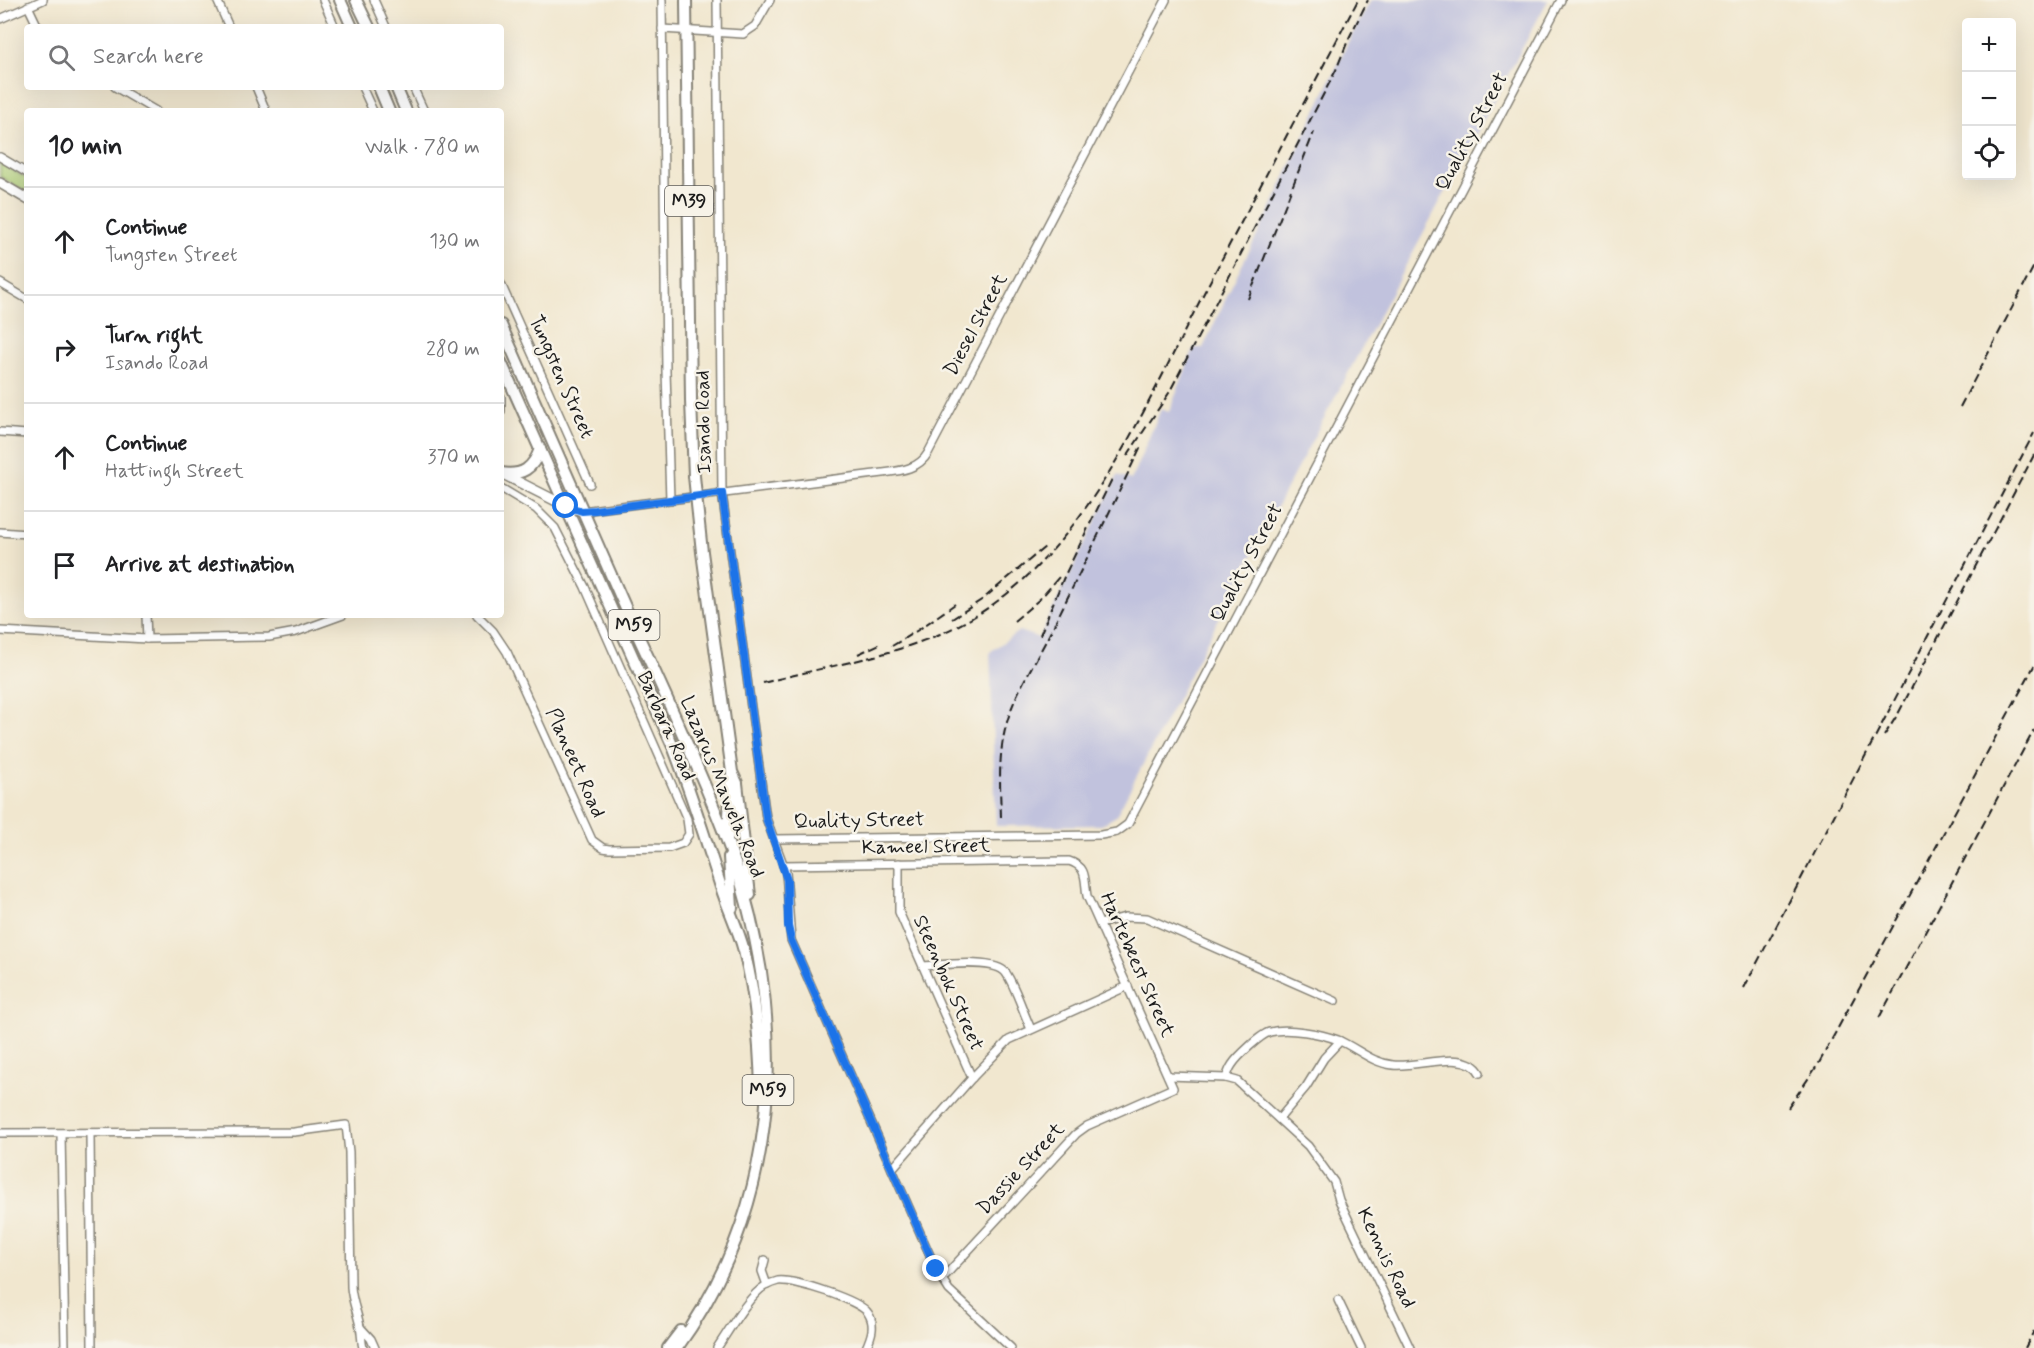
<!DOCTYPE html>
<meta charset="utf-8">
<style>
:root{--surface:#fff;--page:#f2f2f2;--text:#202124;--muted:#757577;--line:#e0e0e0}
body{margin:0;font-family:Mynerve,sans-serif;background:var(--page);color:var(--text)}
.controls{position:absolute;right:18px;top:18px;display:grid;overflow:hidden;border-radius:6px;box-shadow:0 6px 24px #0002}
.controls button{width:54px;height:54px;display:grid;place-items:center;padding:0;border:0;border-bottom:2px solid var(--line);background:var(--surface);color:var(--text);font:30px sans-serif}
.stop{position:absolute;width:18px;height:18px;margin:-14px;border:4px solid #1a73e8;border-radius:50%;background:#fff}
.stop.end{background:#1a73e8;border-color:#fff;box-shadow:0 2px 6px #0008}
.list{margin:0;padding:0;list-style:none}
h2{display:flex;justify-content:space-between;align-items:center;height:78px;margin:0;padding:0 24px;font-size:26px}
h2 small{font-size:20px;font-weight:400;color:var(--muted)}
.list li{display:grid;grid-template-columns:39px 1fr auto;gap:18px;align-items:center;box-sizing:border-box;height:108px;padding:0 24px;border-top:2px solid var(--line)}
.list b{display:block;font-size:22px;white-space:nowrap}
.list p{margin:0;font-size:20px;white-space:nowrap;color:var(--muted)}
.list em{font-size:20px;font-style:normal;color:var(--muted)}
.icon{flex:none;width:33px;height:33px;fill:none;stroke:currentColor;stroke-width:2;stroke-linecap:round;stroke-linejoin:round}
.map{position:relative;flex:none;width:2034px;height:1348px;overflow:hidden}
.search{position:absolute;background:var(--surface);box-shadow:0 6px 24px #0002;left:24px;top:24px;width:480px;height:66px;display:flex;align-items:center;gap:15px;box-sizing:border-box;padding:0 21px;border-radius:6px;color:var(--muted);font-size:22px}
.panel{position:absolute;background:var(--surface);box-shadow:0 6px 24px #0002;left:24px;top:108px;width:480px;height:510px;border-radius:6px}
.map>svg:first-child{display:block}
</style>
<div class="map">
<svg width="2034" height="1348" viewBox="0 0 2034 1348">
<rect width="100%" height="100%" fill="#f7f3e8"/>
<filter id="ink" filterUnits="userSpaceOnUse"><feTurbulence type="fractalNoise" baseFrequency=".0167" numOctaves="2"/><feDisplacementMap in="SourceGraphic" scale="12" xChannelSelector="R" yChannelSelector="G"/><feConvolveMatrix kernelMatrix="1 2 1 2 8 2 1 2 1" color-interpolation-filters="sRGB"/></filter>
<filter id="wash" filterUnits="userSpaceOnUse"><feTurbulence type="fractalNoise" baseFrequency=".008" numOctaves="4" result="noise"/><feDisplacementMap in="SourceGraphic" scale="24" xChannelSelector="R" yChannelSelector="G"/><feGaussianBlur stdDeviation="1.35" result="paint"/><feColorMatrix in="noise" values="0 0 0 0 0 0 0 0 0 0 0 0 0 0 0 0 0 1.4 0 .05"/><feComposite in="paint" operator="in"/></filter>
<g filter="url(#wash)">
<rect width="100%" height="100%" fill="#f1e7cf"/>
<path fill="#c1c2dd" d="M1371,0h177l-255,476 -177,340 -15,9 -105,1 -6,-174 29,-21 20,7 79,-163 13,5 30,-71 8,3 25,-64h9l29,-63 35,-69 81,-174z"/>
<path fill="#adcd76" stroke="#647449" stroke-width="1.5" d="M0,162l27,16v15l-27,-16z"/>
</g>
<g filter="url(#ink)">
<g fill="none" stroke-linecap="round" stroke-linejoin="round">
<defs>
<g id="street">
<path d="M217,0l12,27"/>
<path d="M323,0l12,27"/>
<path d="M374,0l12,27"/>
<path d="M662,0l4,371 4,129"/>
<path d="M717,0l5,493 44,325 20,54 5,68 145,329 13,21 62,58"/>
<path d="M28,6l10,21"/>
<path d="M0,19l43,-19"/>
<path d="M662,29l81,5 12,-8 15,-26"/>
<path d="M115,87l41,24"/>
<path d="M256,87l10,24"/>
<path d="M362,87l11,24"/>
<path d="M413,87l11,24"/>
<path d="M0,157l27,16"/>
<path d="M0,283l27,16"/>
<path d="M501,284l89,200"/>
<path d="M501,397v14"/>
<path d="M0,432l27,2"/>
<path d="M582,511l293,-37c19,-3 42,-2 53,-21l238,-453"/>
<path d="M0,532l27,2"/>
<path d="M146,615l1,24"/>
<path d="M477,615l16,16 14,21 85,188 11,8 6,1 60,-1 14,-5 6,-9 -2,-15 -102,-232 -30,-59 -19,-19 -35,-21"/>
<path d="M0,631l147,8 122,-2 27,-5 47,-17"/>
<path d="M774,839l327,-4 16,-3 11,-8 433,-824"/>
<path d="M899,863v49l73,166"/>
<path d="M783,865l286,-4c19,6 15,18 18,35l86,192 -86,38 -11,8 -134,145"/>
<path d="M1100,924l25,-7 22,1 188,83"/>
<path d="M923,966c18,-1 73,-8 83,7 10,15 17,39 25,56"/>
<path d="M1168,1076l58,2 11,3 71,65 26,36 5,18 71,148"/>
<path d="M1226,1078c2,-4 3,-9 6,-13 5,-8 29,-31 38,-33 18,-5 52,2 68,8 19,8 34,23 55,25 25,3 73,-17 87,8"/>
<path d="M1279,1119l27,-32 18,-29 16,-17"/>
<path d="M0,1133l294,-1 52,-7 3,27 2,135c1,15 7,27 9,40 2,8 1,14 3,21"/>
<path d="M90,1133l2,215"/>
<path d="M61,1134l4,214"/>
<path d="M892,1169l80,-91 37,-38 119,-54"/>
<path d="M765,1260l-3,11 5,14"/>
<path d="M1338,1300l23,48"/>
<path d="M360,1327l11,12 4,9"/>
<path d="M717,1348c11,-16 32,-53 48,-62 4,-2 9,-4 13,-5 15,-2 82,19 90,32 8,12 3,24 -2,35"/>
</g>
<g id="secondary">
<path d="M0,183l27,16"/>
<path d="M503,474l63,32 16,5"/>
</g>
<g id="primary">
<path d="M340,0l12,27"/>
<path d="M356,0l13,27"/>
<path d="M686,0l5,401 3,75 8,76 30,220 5,11 13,112"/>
<path d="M379,87l10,24"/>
<path d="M396,87l10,24"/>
<path d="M501,325c45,101 88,202 133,302 25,53 49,107 72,161 13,32 27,64 36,98 46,159 34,325 -65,462"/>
<path d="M501,362l173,387c18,46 32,92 47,138 7,22 17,41 23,64 12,45 16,94 17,140"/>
<path d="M501,473c21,3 32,-4 39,-24"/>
<path d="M728,836l3,-59"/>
<path d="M729,857l3,51"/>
<path d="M668,1348l13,-17"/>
</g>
</defs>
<use href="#street" stroke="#868276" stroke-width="10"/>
<use href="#secondary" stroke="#868276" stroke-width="12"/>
<use href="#primary" stroke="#868276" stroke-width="14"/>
<use href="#street" stroke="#fff" stroke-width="7"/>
<use href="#secondary" stroke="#fff" stroke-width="9"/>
<use href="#primary" stroke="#fff" stroke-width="10"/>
<g stroke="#1c1c1c" stroke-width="2" stroke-dasharray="9 4.5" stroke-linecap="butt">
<path d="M1248,299l66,-167"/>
<path d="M1960,407l74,-141"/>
<path d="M1127,456l42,-63 167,-323 13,-32 19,-38"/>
<path d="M952,619l31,-20 63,-53"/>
<path d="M1014,621l27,-23 18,-21"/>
<path d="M1040,635l24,-58 49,-100"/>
<path d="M892,646l26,-16 37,-26"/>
<path d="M858,654l24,-11"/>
<path d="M763,683c73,-20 148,-28 214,-68 112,-69 170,-213 229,-326 51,-96 101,-193 152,-289"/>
<path d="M1884,736l14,-22 136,-259"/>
<path d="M1001,817c-1,-30 -3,-62 5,-91 8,-32 26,-58 41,-87 32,-64 63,-128 94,-193"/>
<path d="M1744,988l290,-555"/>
<path d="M1879,1018l155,-288"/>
<path d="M1788,1108l31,-45 215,-397"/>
<path d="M2025,1348l9,-17"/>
</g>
</g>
</g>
<g fill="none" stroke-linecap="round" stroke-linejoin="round" filter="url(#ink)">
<path stroke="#1a73e8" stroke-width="8" d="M566,506l16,5 13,-1 127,-17 44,325 21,62 1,46 3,14 145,329"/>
</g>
<g text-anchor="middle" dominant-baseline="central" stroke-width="5" stroke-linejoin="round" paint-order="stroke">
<g fill="#f7f3e8" stroke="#5e5c59" stroke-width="1.5">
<rect x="665" y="186" width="48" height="30" rx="4.5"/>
<rect x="608.5" y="610" width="51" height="30" rx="4.5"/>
<rect x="742.5" y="1075" width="51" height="30" rx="4.5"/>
</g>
<g font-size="18" font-weight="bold" fill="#1c1c1c">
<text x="689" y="201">M39</text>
<text x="634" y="625">M59</text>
<text x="768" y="1090">M59</text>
</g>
<g font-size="20" fill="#1c1c1c" stroke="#f7f3e8">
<text transform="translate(1472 132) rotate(-62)">Quality Street</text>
<text transform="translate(976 325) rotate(-62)">Diesel Street</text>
<text transform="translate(561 377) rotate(66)">Tungsten Street</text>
<text transform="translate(704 422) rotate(-91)">Isando Road</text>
<text transform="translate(1247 563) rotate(-62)">Quality Street</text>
<text transform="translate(666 726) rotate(66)">Barbara Road</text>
<text transform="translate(575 763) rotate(66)">Planeet Road</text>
<text transform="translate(722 787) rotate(68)">Lazarus Mawela Road</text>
<text transform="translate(859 821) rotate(-1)">Quality Street</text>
<text transform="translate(926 847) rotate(-1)">Kameel Street</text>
<text transform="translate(1137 965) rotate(66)">Hartebeest Street</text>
<text transform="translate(948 983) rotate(66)">Steenbok Street</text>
<text transform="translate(1021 1169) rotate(-47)">Dassie Street</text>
<text transform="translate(1386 1258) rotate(64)">Kennis Road</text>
</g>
</g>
</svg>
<div class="controls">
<button>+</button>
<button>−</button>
<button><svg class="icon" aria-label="locate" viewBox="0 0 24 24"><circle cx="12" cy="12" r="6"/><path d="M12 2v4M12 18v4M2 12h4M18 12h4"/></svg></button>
</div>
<div class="stop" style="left:566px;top:506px"></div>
<div class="stop end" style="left:936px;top:1269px"></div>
<div class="search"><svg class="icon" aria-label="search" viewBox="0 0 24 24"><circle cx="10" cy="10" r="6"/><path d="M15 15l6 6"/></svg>Search here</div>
<section class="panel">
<h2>10 min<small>Walk · 780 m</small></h2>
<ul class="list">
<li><svg class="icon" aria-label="ahead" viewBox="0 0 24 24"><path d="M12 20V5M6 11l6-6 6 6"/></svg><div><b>Continue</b><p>Tungsten Street</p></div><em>130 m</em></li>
<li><svg class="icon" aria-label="right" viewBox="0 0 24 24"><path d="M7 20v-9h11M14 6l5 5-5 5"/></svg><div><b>Turn right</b><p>Isando Road</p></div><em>280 m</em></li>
<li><svg class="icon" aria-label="ahead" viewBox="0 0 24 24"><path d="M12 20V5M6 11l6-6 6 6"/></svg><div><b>Continue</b><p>Hattingh Street</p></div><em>370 m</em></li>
<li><svg class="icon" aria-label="arrive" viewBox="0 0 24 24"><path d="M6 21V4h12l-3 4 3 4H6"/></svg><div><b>Arrive at destination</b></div></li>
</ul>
</section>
</div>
